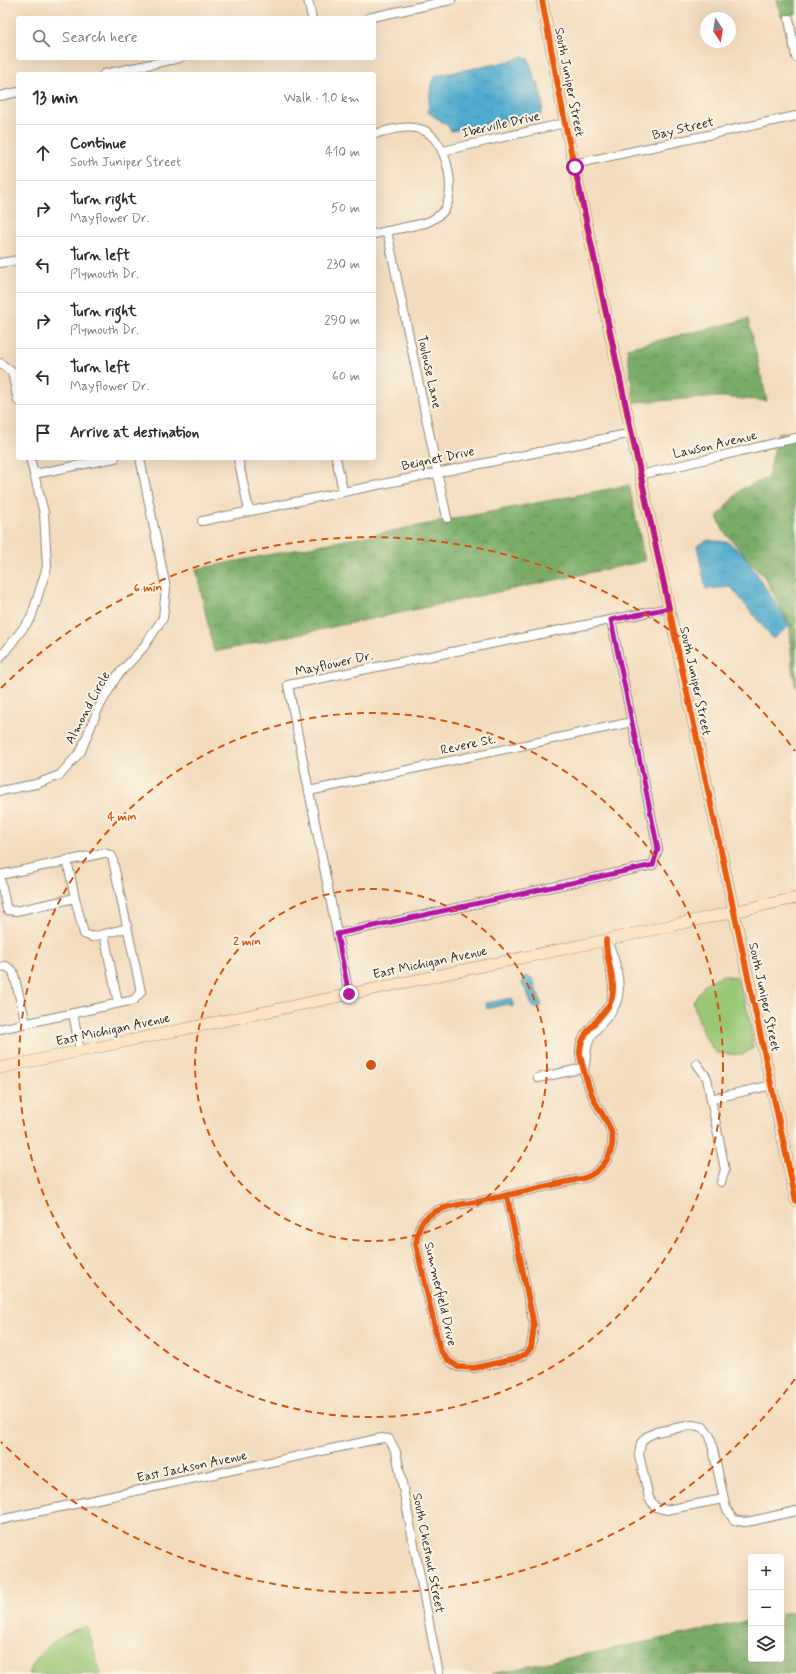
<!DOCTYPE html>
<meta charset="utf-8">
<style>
:root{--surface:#fff;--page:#f7f7f7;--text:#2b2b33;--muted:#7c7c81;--line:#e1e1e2}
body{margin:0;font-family:Mynerve,sans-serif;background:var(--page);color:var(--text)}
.controls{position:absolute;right:12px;bottom:12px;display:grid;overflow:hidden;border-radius:4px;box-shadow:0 4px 16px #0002}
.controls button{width:36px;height:36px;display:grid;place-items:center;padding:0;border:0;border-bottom:1px solid var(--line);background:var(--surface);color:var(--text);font:20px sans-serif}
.compass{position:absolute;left:700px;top:12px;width:36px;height:36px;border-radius:50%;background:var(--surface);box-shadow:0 4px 16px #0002;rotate:168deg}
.stop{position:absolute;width:12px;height:12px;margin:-9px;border:3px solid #b5179e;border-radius:50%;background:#fff}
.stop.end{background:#b5179e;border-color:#fff;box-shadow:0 1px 4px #0008}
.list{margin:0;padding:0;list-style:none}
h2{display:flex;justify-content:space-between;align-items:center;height:52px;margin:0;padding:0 16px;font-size:17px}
h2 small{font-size:13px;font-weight:400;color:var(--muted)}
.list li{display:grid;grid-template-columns:26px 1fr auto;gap:12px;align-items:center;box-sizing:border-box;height:56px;padding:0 16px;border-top:1px solid var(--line)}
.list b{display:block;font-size:15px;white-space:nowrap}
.list p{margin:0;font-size:13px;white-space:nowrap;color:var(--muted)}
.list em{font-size:13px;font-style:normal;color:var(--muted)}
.icon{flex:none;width:22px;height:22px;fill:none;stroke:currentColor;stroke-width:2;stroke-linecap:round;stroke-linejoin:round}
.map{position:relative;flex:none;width:796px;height:1674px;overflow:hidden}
.search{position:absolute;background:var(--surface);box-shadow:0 4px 16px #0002;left:16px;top:16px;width:360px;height:44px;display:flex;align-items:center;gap:10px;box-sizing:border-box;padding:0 14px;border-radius:4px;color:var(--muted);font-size:15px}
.panel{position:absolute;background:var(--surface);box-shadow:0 4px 16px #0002;left:16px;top:72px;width:360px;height:388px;border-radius:4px}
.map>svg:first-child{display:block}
</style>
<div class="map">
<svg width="796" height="1674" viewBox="0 0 796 1674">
<defs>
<pattern id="forest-crowns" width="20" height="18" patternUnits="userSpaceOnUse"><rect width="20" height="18" fill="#7aac67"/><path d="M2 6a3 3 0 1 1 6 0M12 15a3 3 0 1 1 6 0" fill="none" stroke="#648c55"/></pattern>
<pattern id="water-ripples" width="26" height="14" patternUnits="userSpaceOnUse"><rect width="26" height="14" fill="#51abce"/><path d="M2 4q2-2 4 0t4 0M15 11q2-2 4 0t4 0" fill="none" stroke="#438ba7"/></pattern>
</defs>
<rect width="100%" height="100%" fill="#fcf5e5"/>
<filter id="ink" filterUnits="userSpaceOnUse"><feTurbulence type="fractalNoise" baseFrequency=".025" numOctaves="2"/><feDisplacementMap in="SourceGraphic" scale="8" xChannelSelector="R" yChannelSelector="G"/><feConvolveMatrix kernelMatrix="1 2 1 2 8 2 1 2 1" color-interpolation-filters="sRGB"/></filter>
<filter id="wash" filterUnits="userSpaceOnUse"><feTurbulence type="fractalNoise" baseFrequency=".012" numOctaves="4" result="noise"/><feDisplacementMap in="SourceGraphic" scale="16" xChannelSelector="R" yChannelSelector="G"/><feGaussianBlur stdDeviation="0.9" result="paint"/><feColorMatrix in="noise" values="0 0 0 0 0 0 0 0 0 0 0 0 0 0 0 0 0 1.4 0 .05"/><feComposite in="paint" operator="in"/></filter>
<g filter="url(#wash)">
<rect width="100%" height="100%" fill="#f3dcbe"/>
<g fill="#99c776" stroke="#627950">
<path d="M723,975l14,3 12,37 4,33 -11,7 -26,-2 -13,-19 -10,-32 13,-19z"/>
<path d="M87,1626l14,48h-73c11,-25 34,-41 59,-48z"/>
</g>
<g fill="url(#forest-crowns)" stroke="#526c49">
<path d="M777,0h19v14l-15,3z"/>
<path d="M748,319l19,82 -45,-4 -88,5 -7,-54z"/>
<path d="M796,432v256l-4,-19 -2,-43 -24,-47 -42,-47 -7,-15 24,-28 27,-11 10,-45z"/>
<path d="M629,485l16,76 -431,91 -18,-83z"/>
<path d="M796,1611v63h-305l260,-54v39h30v-45z"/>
</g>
<g fill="url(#water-ripples)" stroke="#3e6b7c">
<path d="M523,56l5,2 7,21 4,6 4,21 -2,9 -90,16 -3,-5 -20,-14 3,-28 3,-8 77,-15z"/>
<path d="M708,540l20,2 16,13 46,70 -17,14 -42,-52 -25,2 -9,-43z"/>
<path d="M526,976l6,2 10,27 -3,4 -7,-2 -5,-15 -5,-8 1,-6z"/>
<path d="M512,998l2,7 -2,2 -6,-3 -19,5 -2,-6z"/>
</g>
</g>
<g filter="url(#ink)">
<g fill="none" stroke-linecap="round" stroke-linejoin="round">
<defs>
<g id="street">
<path d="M308,0l4,18"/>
<path d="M368,18l83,-18"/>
<path d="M789,19l7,38"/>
<path d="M104,74l76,-16"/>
<path d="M0,96l18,-4"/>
<path d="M374,134c15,-4 33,-10 49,-4 23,9 34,58 22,79 -5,7 -12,11 -20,14l-51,11"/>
<path d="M443,151l122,-28"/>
<path d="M574,164l222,-48"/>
<path d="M387,231l60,287"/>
<path d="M0,263l18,-3"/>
<path d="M0,363l12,9 6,29"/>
<path d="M238,458l11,53"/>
<path d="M336,458l7,33"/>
<path d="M34,474l81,-16"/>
<path d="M640,475l156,-37"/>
<path d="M202,521l430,-88"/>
<path d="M0,658l31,-40 16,-51 -3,-54 -14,-55"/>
<path d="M0,791l36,-7 24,-9 21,-24 17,-42 19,-33 26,-28 20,-30 3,-30 -26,-130"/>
<path d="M309,791l323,-69"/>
<path d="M67,860l8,38"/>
<path d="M0,875l104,-22 8,3 29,136 -7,8 -134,29"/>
<path d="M0,878l7,32 9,1 59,-13 9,36 8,3 12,-3"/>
<path d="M337,934l316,-69 5,-16 -47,-229"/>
<path d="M0,967l6,-1 7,5 13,52"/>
<path d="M349,994l-61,-309 381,-77"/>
<path d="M118,1003l-14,-69 23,-6"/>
<path d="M73,1013l7,38"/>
<path d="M697,1064l10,14 4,21 14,71 -4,12"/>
<path d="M585,1065c1,-10 1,-22 7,-30 7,-11 19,-19 24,-32 7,-16 -1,-48 -10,-62"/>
<path d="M538,1078l46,-10"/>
<path d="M711,1099l61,-14"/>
<path d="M507,1196l27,129 -3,23 -6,6 -10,5 -41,9 -16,-1 -10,-7 -8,-10 -24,-106c1,-7 2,-17 7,-23 13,-15 34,-16 53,-19 29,-6 57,-13 86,-19 9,-3 21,-3 29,-8 9,-5 16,-13 19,-22 9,-23 -9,-36 -17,-56 -4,-8 -12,-35 -13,-43 -1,-23 22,-34 30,-51 9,-19 -5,-43 -4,-63"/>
<path d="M723,1499l-57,11 -11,-3 -6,-9 -10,-43 2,-12 5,-6 10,-5 36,-7 11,2 7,9 16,72 8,12 10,2 8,-1 44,-10"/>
<path d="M0,1520l382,-82 7,1 7,13 43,222"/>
</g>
<g id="secondary">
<path d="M542,0l23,123 231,1078"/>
<path d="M0,1068l606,-128 190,-42"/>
</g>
</defs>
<use href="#street" stroke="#8f8474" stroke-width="10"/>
<use href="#secondary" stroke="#8f8474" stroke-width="12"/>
<use href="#street" stroke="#fff" stroke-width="8"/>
<use href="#secondary" stroke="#fee4c6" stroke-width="11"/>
<defs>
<g id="cycleway">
<path d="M542,0l23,123 231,1078"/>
<path d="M507,1196l27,129 -3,23 -6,6 -10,5 -41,9 -16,-1 -10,-7 -8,-10 -24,-106c1,-7 2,-17 7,-23 13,-15 34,-16 53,-19 29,-6 57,-13 86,-19 9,-3 21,-3 29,-8 9,-5 16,-13 19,-22 9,-23 -9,-36 -17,-56 -4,-8 -12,-35 -13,-43 -1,-23 22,-34 30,-51 9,-19 -5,-43 -4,-63"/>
</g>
</defs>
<use href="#cycleway" stroke="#fcf5e5" stroke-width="8"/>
<use href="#cycleway" stroke="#e8590c" stroke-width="6"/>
</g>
</g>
<g fill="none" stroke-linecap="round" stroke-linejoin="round" filter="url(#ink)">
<path stroke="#b5179e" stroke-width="5" d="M349,994l-12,-60 316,-69 5,-16 -47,-229 58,-12 -94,-441"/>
</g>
<g fill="none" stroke="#d5540f" stroke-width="2" stroke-dasharray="7 5">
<circle cx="371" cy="1065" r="176"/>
<circle cx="371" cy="1065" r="352"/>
<path d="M795 1379A528 528 0 0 1 1 1442M1 688A528 528 0 0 1 795 751"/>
</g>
<g text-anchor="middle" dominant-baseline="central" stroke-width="4" stroke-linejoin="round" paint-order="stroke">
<g font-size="13" fill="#2b2b2b" stroke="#fcf5e5">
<text transform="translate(569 82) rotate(79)">South Juniper Street</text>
<text transform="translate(501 125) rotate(-13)">Iberville Drive</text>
<text transform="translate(683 129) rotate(-13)">Bay Street</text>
<text transform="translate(429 372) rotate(78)">Toulouse Lane</text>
<text transform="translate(715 445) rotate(-13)">Lawson Avenue</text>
<text transform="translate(438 459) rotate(-12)">Beignet Drive</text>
<text transform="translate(334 664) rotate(-12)">Mayflower Dr.</text>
<text transform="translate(695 681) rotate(78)">South Juniper Street</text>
<text transform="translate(88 708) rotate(-62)">Almond Circle</text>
<text transform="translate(468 745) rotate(-12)">Revere St.</text>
<text transform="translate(430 963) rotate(-12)">East Michigan Avenue</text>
<text transform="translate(764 997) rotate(78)">South Juniper Street</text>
<text transform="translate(113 1030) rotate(-12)">East Michigan Avenue</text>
<text transform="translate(440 1294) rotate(77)">Summerfield Drive</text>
<text transform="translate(192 1467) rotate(-12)">East Jackson Avenue</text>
<text transform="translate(428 1553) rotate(79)">South Chestnut Street</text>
</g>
</g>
<circle cx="371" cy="1065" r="6" fill="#d5540f" stroke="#fcf5e5" stroke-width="2"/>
<g font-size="12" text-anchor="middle" font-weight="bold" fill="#d5540f" stroke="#fcf5e5" stroke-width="4" stroke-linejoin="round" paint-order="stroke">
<text x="148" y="591">6 min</text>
<text x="122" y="820">4 min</text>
<text x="247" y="945">2 min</text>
</g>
</svg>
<div class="controls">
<button>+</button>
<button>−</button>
<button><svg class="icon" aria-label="layers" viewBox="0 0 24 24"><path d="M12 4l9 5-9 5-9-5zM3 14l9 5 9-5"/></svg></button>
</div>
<svg class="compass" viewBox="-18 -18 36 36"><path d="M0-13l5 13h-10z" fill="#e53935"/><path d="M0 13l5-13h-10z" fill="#7c7c81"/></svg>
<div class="stop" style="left:575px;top:167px"></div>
<div class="stop end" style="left:349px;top:994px"></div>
<div class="search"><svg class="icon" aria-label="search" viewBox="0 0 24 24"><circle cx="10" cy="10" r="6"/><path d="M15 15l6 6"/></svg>Search here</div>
<section class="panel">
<h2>13 min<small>Walk · 1.0 km</small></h2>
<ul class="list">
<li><svg class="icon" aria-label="ahead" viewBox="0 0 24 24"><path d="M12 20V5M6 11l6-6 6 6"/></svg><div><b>Continue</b><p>South Juniper Street</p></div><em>410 m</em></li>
<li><svg class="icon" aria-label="right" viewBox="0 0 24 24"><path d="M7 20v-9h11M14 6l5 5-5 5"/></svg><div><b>Turn right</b><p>Mayflower Dr.</p></div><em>50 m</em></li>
<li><svg class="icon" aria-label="left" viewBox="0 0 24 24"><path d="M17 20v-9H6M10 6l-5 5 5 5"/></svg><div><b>Turn left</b><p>Plymouth Dr.</p></div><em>230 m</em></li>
<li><svg class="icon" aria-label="right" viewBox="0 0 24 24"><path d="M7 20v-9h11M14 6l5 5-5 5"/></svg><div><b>Turn right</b><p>Plymouth Dr.</p></div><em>290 m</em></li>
<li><svg class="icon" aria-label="left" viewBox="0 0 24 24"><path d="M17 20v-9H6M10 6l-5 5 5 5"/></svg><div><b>Turn left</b><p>Mayflower Dr.</p></div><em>60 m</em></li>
<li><svg class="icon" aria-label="arrive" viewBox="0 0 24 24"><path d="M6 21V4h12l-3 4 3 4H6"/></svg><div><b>Arrive at destination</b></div></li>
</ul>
</section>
</div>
